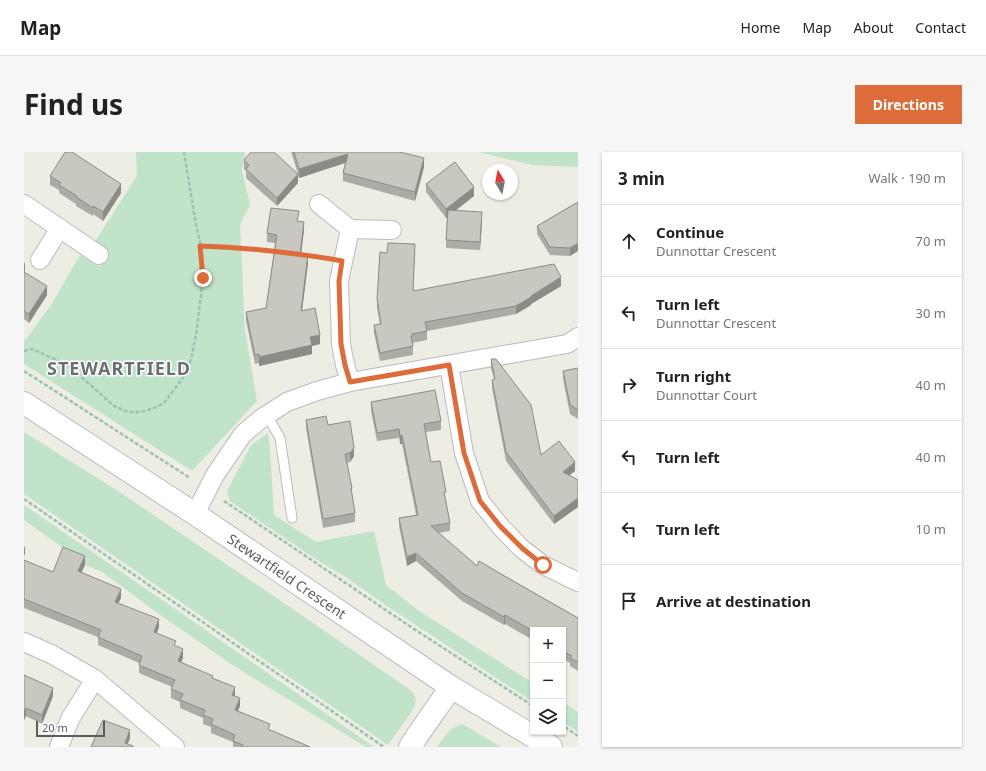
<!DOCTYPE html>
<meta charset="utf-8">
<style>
:root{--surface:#fff;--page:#f6f6f6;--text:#222;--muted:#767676;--line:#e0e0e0;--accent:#dc6d3a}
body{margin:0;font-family:"Noto Sans",sans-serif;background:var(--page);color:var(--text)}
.controls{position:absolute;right:12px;bottom:12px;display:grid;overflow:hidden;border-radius:0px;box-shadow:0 1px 3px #0004}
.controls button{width:36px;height:36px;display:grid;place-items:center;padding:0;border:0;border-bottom:1px solid var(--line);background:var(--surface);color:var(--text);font:20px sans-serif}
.compass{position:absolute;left:458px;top:12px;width:36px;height:36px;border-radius:50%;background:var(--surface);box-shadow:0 1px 3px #0004;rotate:350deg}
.scale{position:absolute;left:12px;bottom:10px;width:69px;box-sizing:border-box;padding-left:4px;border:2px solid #5b5d63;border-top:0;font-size:11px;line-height:14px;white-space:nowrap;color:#5b5d63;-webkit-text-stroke:3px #fff;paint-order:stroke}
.stop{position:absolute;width:12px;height:12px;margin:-9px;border:3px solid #dc6d3a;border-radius:50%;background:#fff}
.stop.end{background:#dc6d3a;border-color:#fff;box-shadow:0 1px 4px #0008}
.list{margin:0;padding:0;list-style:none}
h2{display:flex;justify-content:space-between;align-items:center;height:52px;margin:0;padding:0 16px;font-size:17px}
h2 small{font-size:13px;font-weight:400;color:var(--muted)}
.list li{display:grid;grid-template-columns:26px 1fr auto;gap:12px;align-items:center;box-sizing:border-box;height:72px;padding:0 16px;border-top:1px solid var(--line)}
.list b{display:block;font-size:15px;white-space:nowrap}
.list p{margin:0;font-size:13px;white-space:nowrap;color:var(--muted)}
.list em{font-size:13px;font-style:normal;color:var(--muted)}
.icon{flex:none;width:22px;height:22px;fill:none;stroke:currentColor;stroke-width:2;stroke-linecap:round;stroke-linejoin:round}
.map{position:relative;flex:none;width:554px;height:595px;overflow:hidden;border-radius:0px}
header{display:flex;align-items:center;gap:24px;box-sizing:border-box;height:56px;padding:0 20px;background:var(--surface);border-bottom:1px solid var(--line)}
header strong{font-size:19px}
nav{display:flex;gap:22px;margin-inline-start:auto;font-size:14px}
.intro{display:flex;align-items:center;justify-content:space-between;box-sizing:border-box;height:96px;padding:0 24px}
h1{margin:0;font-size:28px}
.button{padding:10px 18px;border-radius:0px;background:var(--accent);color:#fff;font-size:14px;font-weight:700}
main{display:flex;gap:24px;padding:0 24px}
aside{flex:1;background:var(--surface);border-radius:0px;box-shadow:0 1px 3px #0004}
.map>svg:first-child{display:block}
</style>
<header>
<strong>Map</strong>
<nav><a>Home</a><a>Map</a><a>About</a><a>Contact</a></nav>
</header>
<div class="intro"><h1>Find us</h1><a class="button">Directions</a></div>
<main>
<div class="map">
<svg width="554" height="595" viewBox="0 0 554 595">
<rect width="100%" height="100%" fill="#edede3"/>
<g fill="#c1e3c9">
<path d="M112,0h109v4l-3,14 8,35 -10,20 5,105 12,71 -65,70 -168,-107v-24l3,-2 24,-33 29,-50 20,12 9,-14 -15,-10 43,-67z"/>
<path d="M454,0h100v15l-46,-2z"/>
<path d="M0,280l94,59 160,108 134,92 4,8 -2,9 -26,37 -364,-251z"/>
<path d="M244,281l2,16 4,66 42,27 58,-11 12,54 33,26 114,72v19l-146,-96 -43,-30 -27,-16 -87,-59 -3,-10 24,-46z"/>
<path d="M0,353l176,121 174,121h-8l-132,-81 -75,-52 -57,-42 -28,-12 -8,-10 -42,-30z"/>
<path d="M539,550l15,10v20l-15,-10z"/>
<path d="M437,572l5,2 35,21h-64l13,-17z"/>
</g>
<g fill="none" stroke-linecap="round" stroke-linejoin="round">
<defs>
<path id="lane" d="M243,263l13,23 12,80"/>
<g id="street">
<path d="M0,52l75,51"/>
<path d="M295,52l31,25 42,1"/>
<path d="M16,108l20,-32"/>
<path d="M425,213l15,88 16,48 20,25 21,22 22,17 35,17"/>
<path d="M326,230l-5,-17 -4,-21 -2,-63 11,-52"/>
<path d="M171,362l20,-39 28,-41 19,-16 25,-16 30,-11 33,-9 217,-38 11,-7"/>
<path d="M0,490l27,12 44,25 80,68"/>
<path d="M35,595l11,-28 25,-40"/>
</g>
<g id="secondary">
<path d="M0,251l171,111 256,173 100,60"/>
<path d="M386,595c13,-21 28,-40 41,-60"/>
</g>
</defs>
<use href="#lane" stroke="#babbc1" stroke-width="11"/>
<use href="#street" stroke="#babbc1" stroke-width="20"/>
<use href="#secondary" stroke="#b9bac0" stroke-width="24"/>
<g stroke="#9bc2b0" stroke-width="2.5" stroke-dasharray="4 2" stroke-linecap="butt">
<path d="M177,94h25l51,5"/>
<path d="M281,103l17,2"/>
<path d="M0,199l8,-2 36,16 46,41 14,6h13l13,-4 10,-5 18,-24 9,-19 5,-25 7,-57 -2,-32 -5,-21 -12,-73"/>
<path d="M0,219l166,107"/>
<path d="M0,347l360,248"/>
<path d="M200,349l190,128 119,77"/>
<path d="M541,575l13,9"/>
</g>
<use href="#lane" stroke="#fff" stroke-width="9"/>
<use href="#street" stroke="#fff" stroke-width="18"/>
<use href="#secondary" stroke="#fff" stroke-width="22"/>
</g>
<g fill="#acaba5">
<path d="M267,0h109l24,15 -9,34 -72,-20v-8l2,-10 -46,15 -1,-3v8l-21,23 -31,-28v-7l-2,-2v-9l54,14z"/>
<path d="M26,24l71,17 -18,28 -10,-7v2l-17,-10v-2l-17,-11v-3l-9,-5z"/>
<path d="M402,32l48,12 -18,14 26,11 -2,29 -34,-2 1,-31 -1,1 -20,-26z"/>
<path d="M554,50l-8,54 -20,-1 -13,-21v-8z"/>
<path d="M275,69l5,9 -3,24 7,9 -6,48 18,33 -8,2v8l-53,12v-3l-4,1 -9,-43v-9l20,-4 9,-65 -8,-1v-9z"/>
<path d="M363,101h28l-2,38 148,-5 -30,18v1l-15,9 -89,17v9l-15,3 1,3v9l-33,6 -6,-28v-8l6,-1 -3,-16v-9z"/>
<path d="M0,110l1,9 -1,1 23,23 -18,28 -5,-4z"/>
<path d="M467,207l50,96 34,16 -6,4 9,5v27l-24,17 -48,-63 -14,-73v-8l2,-1 -3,-11z"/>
<path d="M554,216v51l-8,-5 -7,-35v-8z"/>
<path d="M347,250l70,19v9l-15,2 5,30 15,38 4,23v8l-11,2 38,33 31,12 70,40v53l-8,-5v-3l-7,-4v-29h-30v10l-28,-16 -1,1 -42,-24 -46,-40 -9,5 -8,-40v-8l17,-3 -14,-71h-2l-1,-6 -22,3 -6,-30z"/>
<path d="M282,268l22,5 26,31 -4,6 -3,1 5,25v5l3,20v9l-32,6 -17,-100z"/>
<path d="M0,408l29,12 32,-7 -4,7 40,26 -3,5 41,24 -2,6 19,13 7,12 -2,4 32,16 22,18 5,10 -2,5 32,19 41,17h-78v-5l-22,-9v-6l-8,-3v-6l-23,-10v-6l-9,-4v-9l1,-2 -33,-14v-10l-41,-18v-8l-74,-29z"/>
<path d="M0,523l29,21 -11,28 -16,-8 -2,4z"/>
</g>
<g fill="#8c8b86">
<path d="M324,2v8l-49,16v-9z"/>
<path d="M400,6v9l-9,34v-9z"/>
<path d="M274,22v9l-21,23v-8z"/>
<path d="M97,32v9l-18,28v-9z"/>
<path d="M450,35v9l-28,22v-9z"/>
<path d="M458,60v9l-2,29v-8z"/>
<path d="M280,70v8l-4,32v-8z"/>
<path d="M554,91v8l-8,5v-8z"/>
<path d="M284,102v9l-7,56v-8z"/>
<path d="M1,110v9l-1,2v-9z"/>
<path d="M537,125v9l-30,18v1l-15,9v-8l15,-10z"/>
<path d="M23,134v9l-18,28v-9z"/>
<path d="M296,183v9l-8,2v8l-53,12v-9l51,-20z"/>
<path d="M378,283v9h-2v-8z"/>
<path d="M330,296v8l-4,6v-9z"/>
<path d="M551,310v9l-12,9v-8z"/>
<path d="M554,346v9l-24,17v-8z"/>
<path d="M1,394v8l-1,2v-8z"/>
<path d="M392,401v8l-9,5v-9z"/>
<path d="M61,404v9l-7,15v-9z"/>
<path d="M97,437v9l-6,12v-8z"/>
<path d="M481,463v9l-1,1v-8z"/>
<path d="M135,467v8l-5,13v-8z"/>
<path d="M159,497v9l-5,11v-8z"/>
<path d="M211,535v9l-3,7v-8z"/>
<path d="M29,536v8l-11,28v-9z"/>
<path d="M216,546v8l-5,12v-8z"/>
<path d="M2,556v8l-2,4v-8z"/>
<path d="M106,578v9l-4,8 -1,-4z"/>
</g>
<g fill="#c8c7c0" stroke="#8c8b86">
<path d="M41,0h7l49,32 -18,28 -10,-6v2l-17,-11 1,-1 -18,-11 2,-2 -11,-7z"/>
<path d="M227,0h23l24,22 -21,24 -31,-29 3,-4 -5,-5z"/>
<path d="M270,0h106l24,6 -9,34 -72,-19 5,-19 -49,15z"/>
<path d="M431,10l19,25 -28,22 -20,-25z"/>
<path d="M554,50v41l-8,5 -20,-1 -13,-21z"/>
<path d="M247,56l28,3 -2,10 7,1 -4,32h8l-7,57 14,-3 5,27 -10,2 2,8 -53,12v-3l-4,1 -9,-43 20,-4 11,-73 -10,-2z"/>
<path d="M424,58l34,2 -2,30 -34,-2z"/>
<path d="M364,91l27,1 -2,47 141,-27 7,13 -30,19v1l-15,9 -91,16 2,9 -15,3v2h-1l2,10 -33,7 -6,-28 7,-1 -4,-25 3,-47 7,1z"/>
<path d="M0,120l23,14 -18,28 -5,-3z"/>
<path d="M467,207h5l35,46 10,50 18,-14 16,21 -12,10 15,8v9l-1,1h1v8l-24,18 -48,-64 -14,-72 3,-1z"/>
<path d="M554,216v42l-8,-5 -7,-34z"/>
<path d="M411,238l6,31 -17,3 7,38 9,-1 6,31h-2l6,31 -19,3 46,40 2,-5 29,17 70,40v44l-8,-4 2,-2 -9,-5 1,-3h-1v-18h-30v1l-28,-16 -1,2 -42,-24 -46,-40 -9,4 -8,-39 19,-3 -16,-80 -2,1 -1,-7 -22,4 -6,-31z"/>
<path d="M302,264l2,9 22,-4 4,27 -4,5 -5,1 7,34h-1l4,25 -32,6 -17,-99z"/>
<path d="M39,395l22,9 -7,15 43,18 -6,13 44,17 -5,13 22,9 -2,4 9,4 -5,12 35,15 -1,2 23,9 -3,8 8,3 -5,12 35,14 -2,5 42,18h-68l1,-2 -10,-4 2,-6 -24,-11 2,-5 -10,-4 2,-5 -25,-10 3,-6 -12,-5 4,-9 -36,-15 3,-9 -44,-19 3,-7 -77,-31v-39l29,12z"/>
<path d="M0,523l29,13 -11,27 -16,-7 -2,4z"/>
<path d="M79,568l27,10 -5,13 8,3v1h-42z"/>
</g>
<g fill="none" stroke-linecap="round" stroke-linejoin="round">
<path stroke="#dc6d3a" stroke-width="5" d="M179,126l-3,-32c33,1 65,4 96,8 16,2 31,4 46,7l-3,20 2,63 4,21 5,17 99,-17 15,88 16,48 20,25 22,22 21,17"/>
</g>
<g text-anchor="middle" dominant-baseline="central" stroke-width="3" stroke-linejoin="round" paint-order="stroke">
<g font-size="14" fill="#5b5d63" stroke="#fff">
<text transform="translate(263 424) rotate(34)">Stewartfield Crescent</text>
</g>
<g font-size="18" font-weight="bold" letter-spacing="1" fill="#6c6e74" stroke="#fff">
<text x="95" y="216">STEWARTFIELD</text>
</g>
</g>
</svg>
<div class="controls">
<button>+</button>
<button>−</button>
<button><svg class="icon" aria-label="layers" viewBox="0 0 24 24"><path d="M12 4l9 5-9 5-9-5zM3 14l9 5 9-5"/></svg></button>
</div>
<svg class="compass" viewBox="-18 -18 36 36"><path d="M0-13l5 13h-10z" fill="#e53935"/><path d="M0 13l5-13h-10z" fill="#767676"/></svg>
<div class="scale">20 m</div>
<div class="stop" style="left:519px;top:413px"></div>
<div class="stop end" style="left:179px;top:126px"></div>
</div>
<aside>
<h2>3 min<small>Walk · 190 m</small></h2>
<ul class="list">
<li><svg class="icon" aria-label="ahead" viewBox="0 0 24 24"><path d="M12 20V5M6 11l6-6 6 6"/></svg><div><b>Continue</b><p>Dunnottar Crescent</p></div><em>70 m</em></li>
<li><svg class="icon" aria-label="left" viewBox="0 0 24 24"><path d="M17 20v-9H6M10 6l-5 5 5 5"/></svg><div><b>Turn left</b><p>Dunnottar Crescent</p></div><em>30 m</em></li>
<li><svg class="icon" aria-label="right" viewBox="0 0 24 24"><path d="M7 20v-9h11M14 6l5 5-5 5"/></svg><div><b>Turn right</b><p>Dunnottar Court</p></div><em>40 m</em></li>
<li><svg class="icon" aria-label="left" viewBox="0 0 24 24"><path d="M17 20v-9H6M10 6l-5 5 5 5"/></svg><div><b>Turn left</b></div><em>40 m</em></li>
<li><svg class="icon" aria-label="left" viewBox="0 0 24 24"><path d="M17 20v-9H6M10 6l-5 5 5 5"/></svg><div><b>Turn left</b></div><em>10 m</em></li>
<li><svg class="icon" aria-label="arrive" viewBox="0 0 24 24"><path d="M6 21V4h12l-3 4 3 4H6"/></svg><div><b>Arrive at destination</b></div></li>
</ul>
</aside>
</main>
